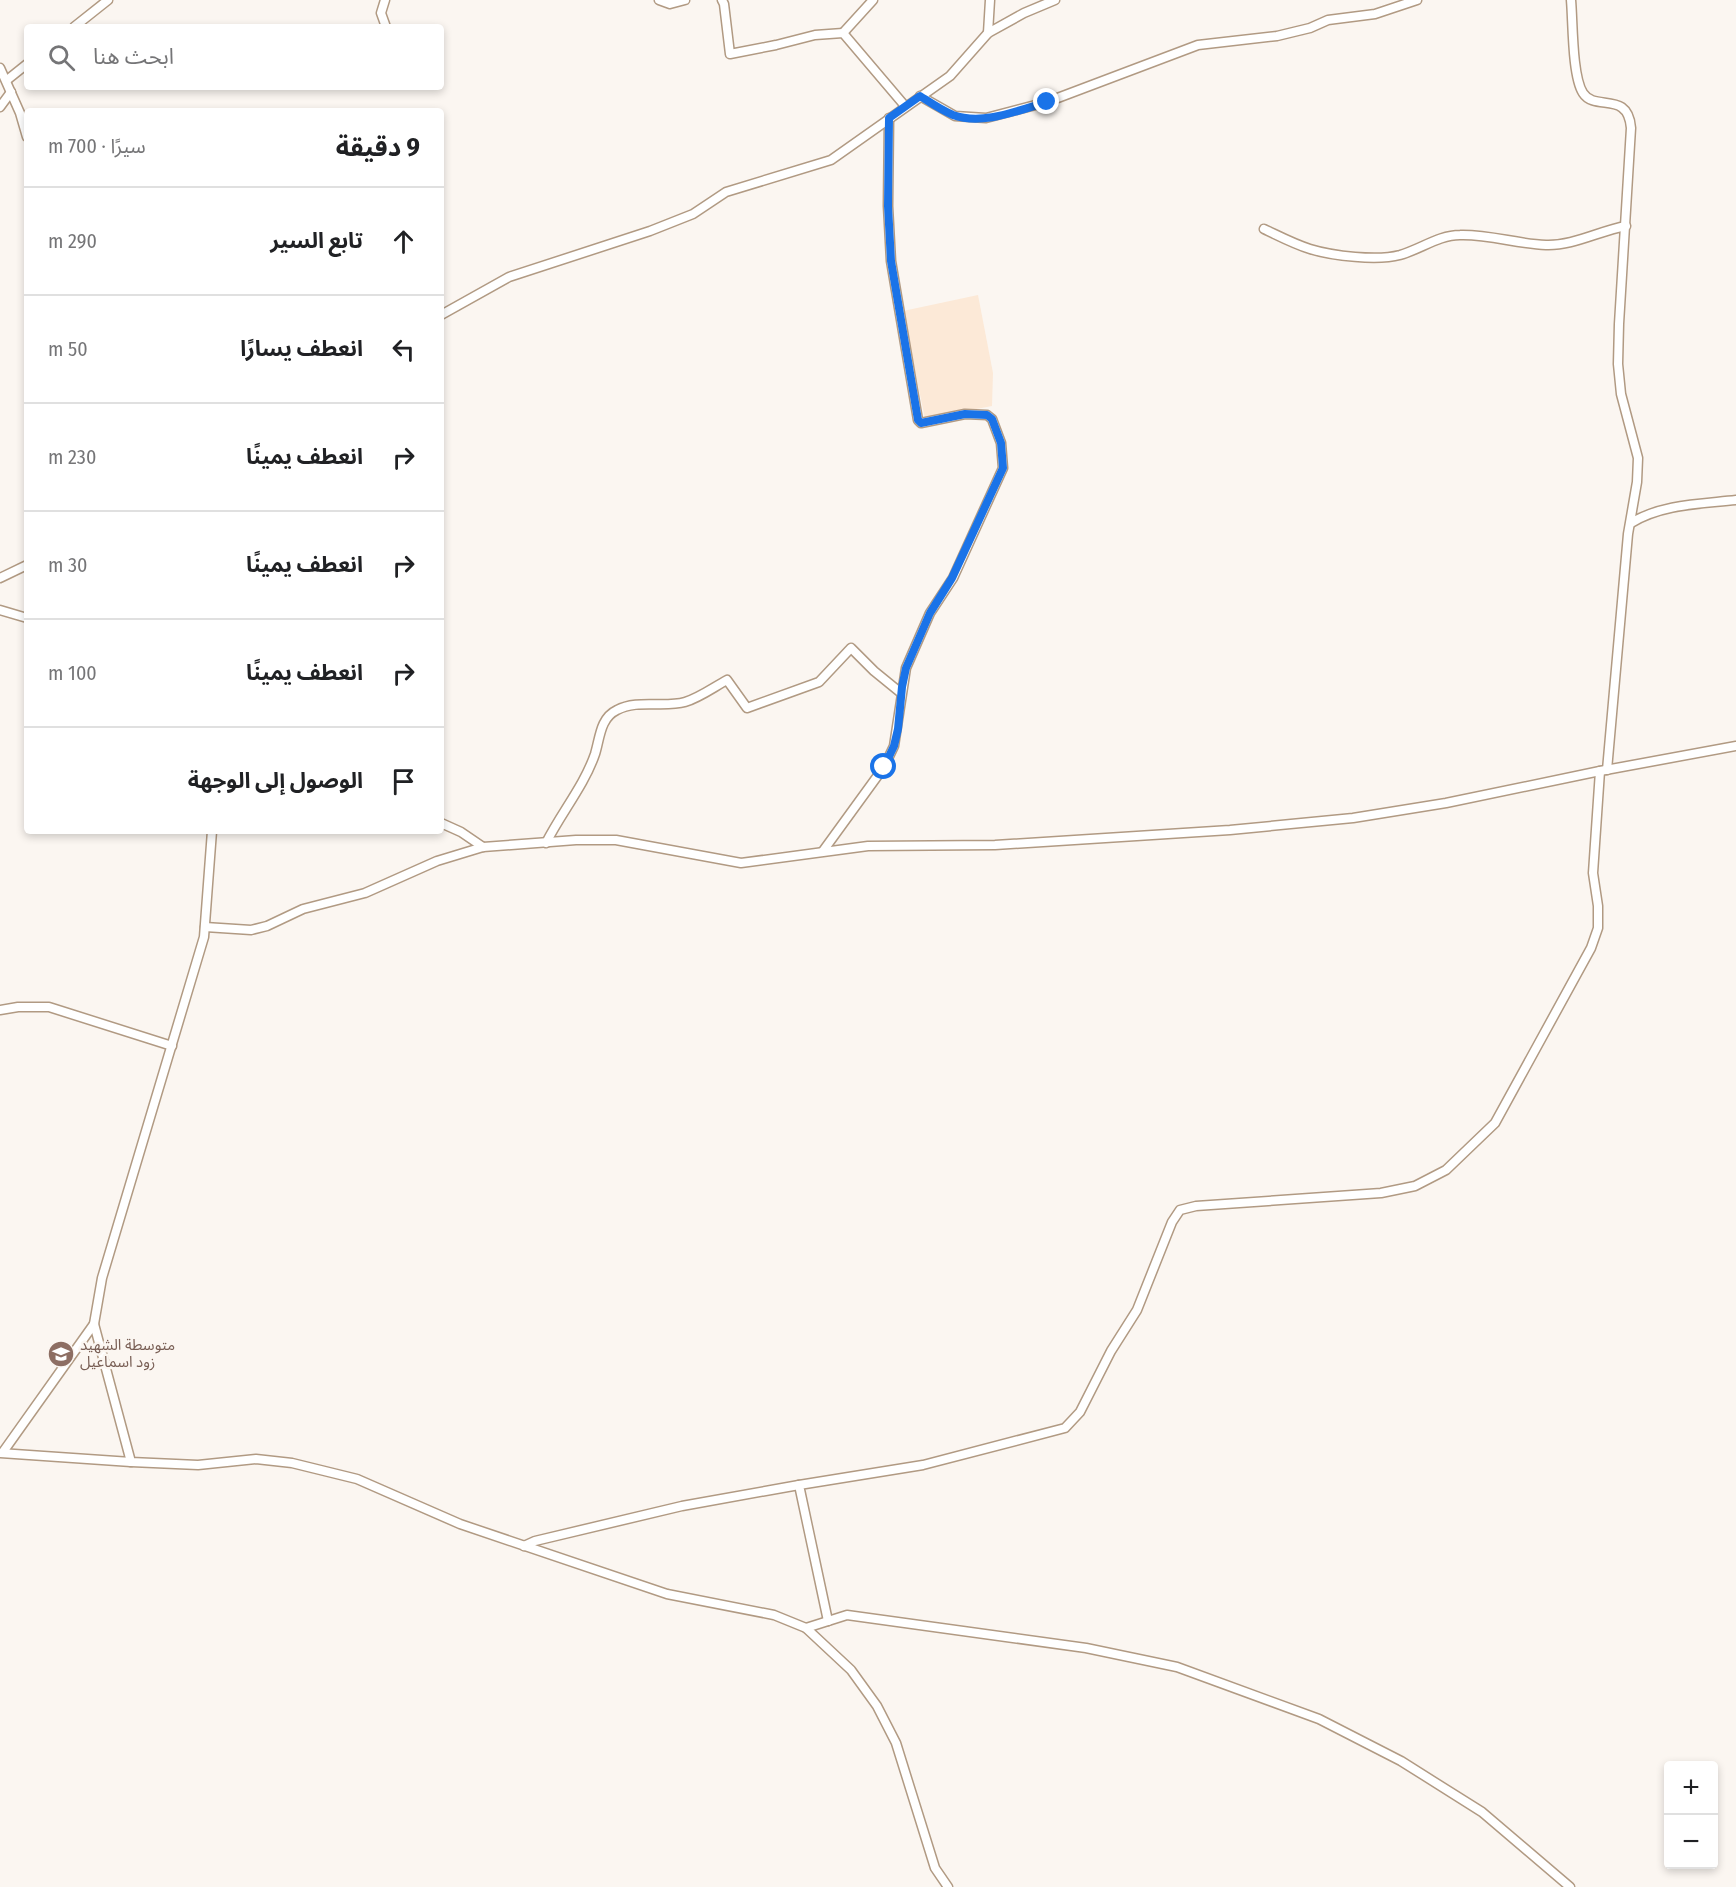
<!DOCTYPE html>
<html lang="ar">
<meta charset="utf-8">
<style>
:root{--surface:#fff;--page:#f6f6f6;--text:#202124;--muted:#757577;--line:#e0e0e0}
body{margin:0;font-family:"Fira Sans Condensed","Noto Sans Arabic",sans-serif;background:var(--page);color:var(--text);direction:rtl}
.controls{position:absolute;right:18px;bottom:18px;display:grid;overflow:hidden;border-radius:6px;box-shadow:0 3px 9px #0003}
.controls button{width:54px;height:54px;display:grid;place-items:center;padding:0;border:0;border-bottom:2px solid var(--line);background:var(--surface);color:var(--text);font:30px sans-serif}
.stop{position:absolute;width:18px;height:18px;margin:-14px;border:4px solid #1a73e8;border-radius:50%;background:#fff}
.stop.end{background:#1a73e8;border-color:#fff;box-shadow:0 2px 6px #0008}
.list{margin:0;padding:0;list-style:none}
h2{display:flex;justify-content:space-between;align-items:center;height:78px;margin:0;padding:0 24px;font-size:26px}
h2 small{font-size:20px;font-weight:400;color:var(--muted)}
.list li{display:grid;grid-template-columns:39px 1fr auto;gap:18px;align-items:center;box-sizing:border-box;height:108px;padding:0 24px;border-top:2px solid var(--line)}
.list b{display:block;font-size:22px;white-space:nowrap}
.list em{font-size:20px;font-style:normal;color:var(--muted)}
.icon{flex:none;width:33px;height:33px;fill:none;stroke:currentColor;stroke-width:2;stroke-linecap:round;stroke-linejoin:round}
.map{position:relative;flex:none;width:1736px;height:1887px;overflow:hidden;direction:ltr}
.search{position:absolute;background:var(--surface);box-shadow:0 3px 9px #0003;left:24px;top:24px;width:420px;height:66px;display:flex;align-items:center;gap:15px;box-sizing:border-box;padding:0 21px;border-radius:6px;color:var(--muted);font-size:22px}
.panel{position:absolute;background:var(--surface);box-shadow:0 3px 9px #0003;left:24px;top:108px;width:420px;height:726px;border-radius:6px;direction:rtl}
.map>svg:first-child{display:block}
</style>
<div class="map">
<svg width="1736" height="1887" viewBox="0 0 1736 1887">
<rect width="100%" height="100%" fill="#fbf6f1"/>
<path fill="#fce9d7" d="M978,295l15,78 -1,33 -67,13 -22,-108z"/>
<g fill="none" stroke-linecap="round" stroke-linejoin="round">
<defs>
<g id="street">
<path d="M385,0l-4,13 5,14"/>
<path d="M659,0l11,4 15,-4"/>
<path d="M722,0l2,4 6,50 46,-9 39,-10 28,-2 62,73"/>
<path d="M1571,0c2,22 1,76 12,93 12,19 45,-3 48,35l-12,196 -1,40 3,30 17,64 -1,24 -9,52 -21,236"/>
<path d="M74,27l34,-27"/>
<path d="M843,33l30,-33"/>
<path d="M988,33l2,-33"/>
<path d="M0,68l20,45 7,24"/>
<path d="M7,80l20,-16"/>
<path d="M920,96l35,20 31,2 61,-16 151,-57 79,-9 33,-8 18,-8 47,-6 42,-14"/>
<path d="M0,107l11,-15"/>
<path d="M1264,229c15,7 30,15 46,20 23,7 67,12 90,6 21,-6 39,-20 60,-20 29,-1 57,9 86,10 27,1 53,-14 80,-19"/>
<path d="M441,315l68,-38 141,-46 43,-17 33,-22 105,-32 119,-84 38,-43 36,-20 31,-13"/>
<path d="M1631,523c31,-19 69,-19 105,-23"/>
<path d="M0,578l27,-13"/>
<path d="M0,610l27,8"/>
<path d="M441,823l20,9 22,15"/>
<path d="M212,831l-8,106 -102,341 -8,46 37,138 67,3 58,-6 36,4 65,16 103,45 207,70 107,21 32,13 45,42 26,36 19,37 39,125 13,19"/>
<path d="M546,843c15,-30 38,-57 49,-89 5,-16 5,-36 22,-44 20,-11 47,-2 68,-8 14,-4 29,-15 42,-22l20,28 72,-26 32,-34 23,23 27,22"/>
<path d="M823,851l61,-84 10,-21 12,-78 24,-55 23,-35 50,-110 -2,-25 -9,-24 -5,-4 -22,-1 -44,9 -3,-3 -27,-159 -3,-55 1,-88"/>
<path d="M205,927l46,3 16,-4 36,-17 62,-16 72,-32 46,-14 93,-7h40l125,23 127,-17 127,-1 235,-15 123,-12 93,-15 154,-32 136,-25"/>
<path d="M0,1010l18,-3h31l123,39"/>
<path d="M3,1452l91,-128"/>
<path d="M0,1453l131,9"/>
<path d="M524,1546l11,-5 147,-35 117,-21"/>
<path d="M828,1621l-29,-136 124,-20 142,-37 15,-16 31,-61 26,-41 35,-88 8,-12 16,-4 185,-13 34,-7 31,-16 49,-47 96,-175 7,-20v-22l-5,-33 7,-102"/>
<path d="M806,1628l41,-13 239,33 91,19 142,52 82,42 81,51 88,75"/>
</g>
</defs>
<use href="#street" stroke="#b19a83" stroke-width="11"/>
<use href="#street" stroke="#fff" stroke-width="8"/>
</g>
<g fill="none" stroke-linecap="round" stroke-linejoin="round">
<path stroke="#1a73e8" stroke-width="8" d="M884,767l10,-21 4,-17 4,-42 4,-19 24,-55 22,-35 51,-110 -2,-25 -9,-24 -5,-4 -22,-1 -44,9 -3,-3 -27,-159 -3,-55 1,-88 31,-22c11,7 21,14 33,19 30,11 66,-5 94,-13"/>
</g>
<defs>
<symbol id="school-disc" viewBox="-11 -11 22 22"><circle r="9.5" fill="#8d6e63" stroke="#fbf6f1"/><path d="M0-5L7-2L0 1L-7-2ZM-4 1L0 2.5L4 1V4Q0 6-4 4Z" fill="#fff"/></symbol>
</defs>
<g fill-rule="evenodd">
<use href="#school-disc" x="46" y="1339" width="30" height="30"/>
</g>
<g text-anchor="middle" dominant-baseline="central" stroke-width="5" stroke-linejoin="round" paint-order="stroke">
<g font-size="15" fill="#785e54" stroke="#fbf6f1" text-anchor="start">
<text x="80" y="1345">متوسطة الشهيد<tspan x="80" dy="17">زود اسماعيل</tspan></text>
</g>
</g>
</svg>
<div class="controls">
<button>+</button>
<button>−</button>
</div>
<div class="stop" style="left:884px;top:767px"></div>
<div class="stop end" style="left:1047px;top:102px"></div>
<div class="search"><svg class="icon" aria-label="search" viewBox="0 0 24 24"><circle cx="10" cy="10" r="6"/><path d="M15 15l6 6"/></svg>ابحث هنا</div>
<section class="panel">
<h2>9 دقيقة<small>سيرًا · 700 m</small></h2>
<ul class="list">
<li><svg class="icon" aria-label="ahead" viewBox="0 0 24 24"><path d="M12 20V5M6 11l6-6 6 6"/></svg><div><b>تابع السير</b></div><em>290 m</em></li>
<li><svg class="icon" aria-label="left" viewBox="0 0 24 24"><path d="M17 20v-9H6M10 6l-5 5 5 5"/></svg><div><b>انعطف يسارًا</b></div><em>50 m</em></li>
<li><svg class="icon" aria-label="right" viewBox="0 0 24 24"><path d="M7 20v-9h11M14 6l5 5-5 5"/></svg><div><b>انعطف يمينًا</b></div><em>230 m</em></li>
<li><svg class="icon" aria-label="right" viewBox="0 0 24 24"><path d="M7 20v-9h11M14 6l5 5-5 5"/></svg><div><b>انعطف يمينًا</b></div><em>30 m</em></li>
<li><svg class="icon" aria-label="right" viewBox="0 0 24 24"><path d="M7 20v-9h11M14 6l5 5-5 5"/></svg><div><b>انعطف يمينًا</b></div><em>100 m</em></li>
<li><svg class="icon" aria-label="arrive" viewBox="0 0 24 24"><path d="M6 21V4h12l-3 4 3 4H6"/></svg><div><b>الوصول إلى الوجهة</b></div></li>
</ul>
</section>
</div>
